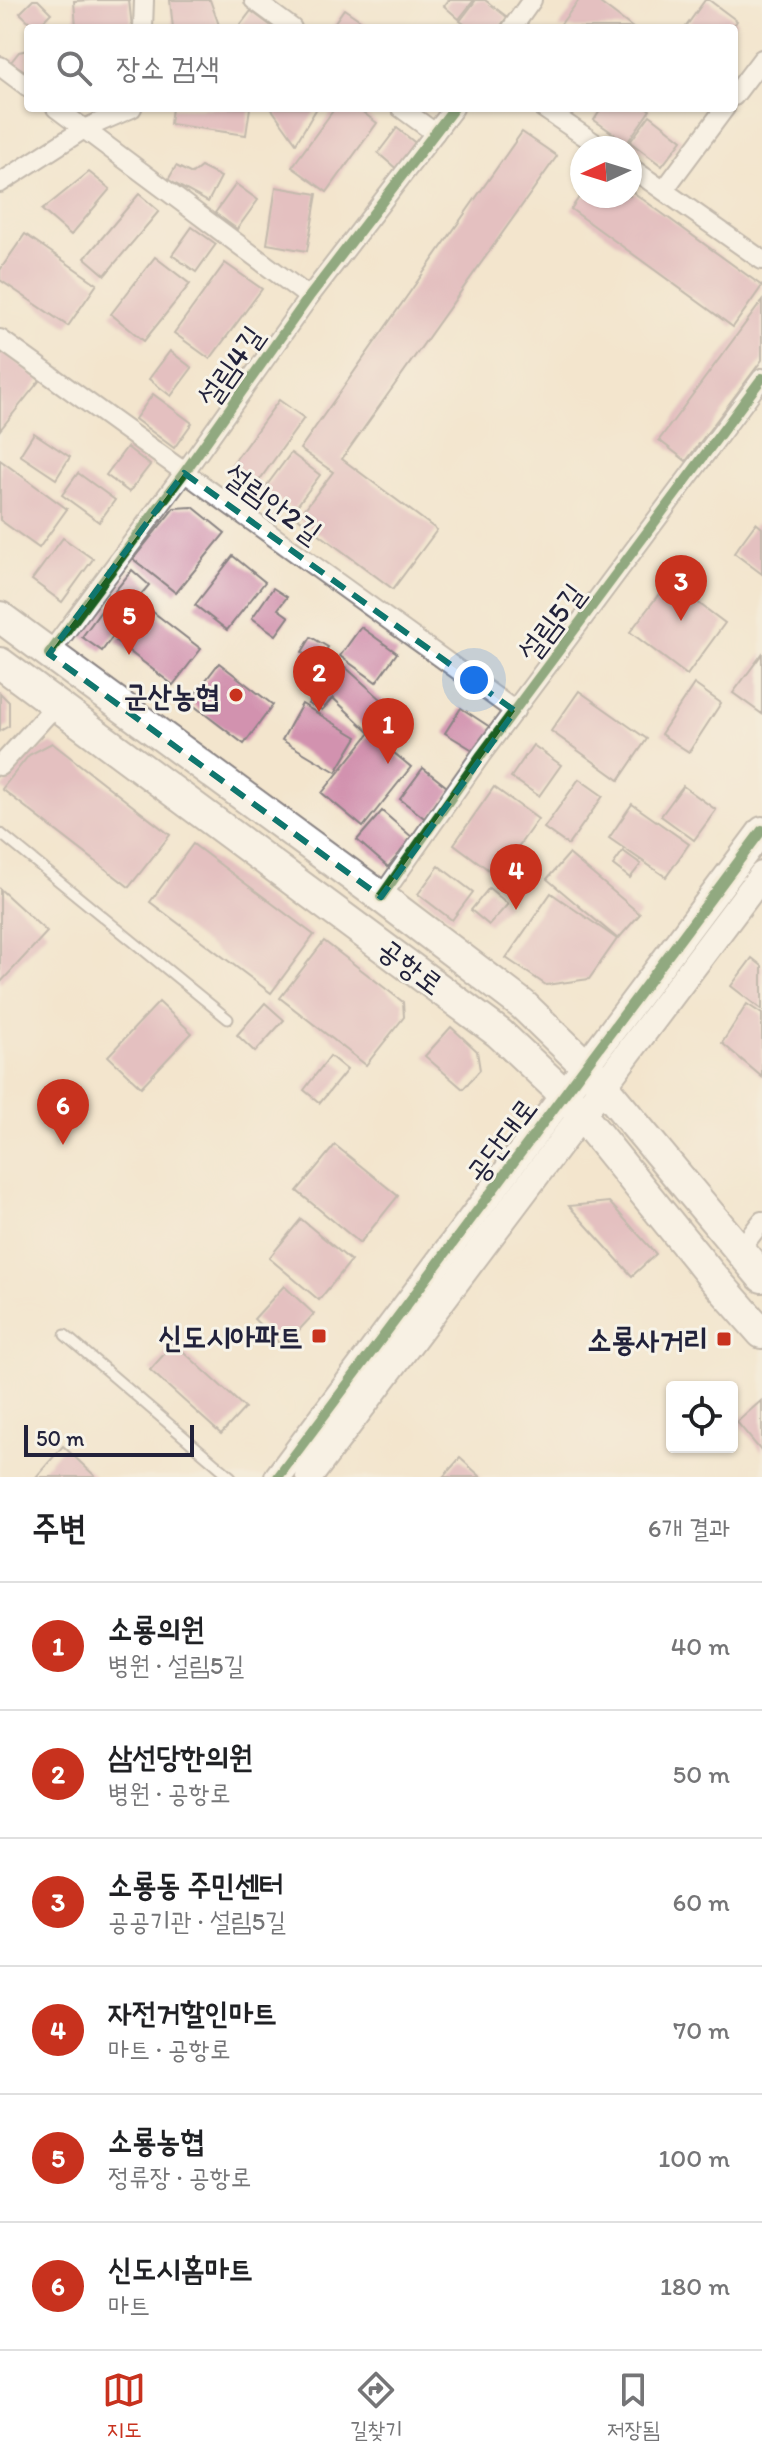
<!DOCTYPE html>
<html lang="ko">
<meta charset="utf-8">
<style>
:root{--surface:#fff;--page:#f6f6f6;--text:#202124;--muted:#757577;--line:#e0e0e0;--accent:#c8321e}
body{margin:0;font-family:Itim,"Poor Story",sans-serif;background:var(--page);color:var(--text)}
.controls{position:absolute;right:24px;bottom:24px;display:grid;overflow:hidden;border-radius:8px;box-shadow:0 2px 6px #0004}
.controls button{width:72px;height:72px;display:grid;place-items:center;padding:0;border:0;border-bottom:2px solid var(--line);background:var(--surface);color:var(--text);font:40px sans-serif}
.compass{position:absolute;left:570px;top:136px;width:72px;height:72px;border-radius:50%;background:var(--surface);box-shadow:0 2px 6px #0004;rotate:266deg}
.scale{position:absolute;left:24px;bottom:20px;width:170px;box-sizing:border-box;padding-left:8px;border:4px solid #22223b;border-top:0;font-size:22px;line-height:28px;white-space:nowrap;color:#22223b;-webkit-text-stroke:6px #f7f3e8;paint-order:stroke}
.you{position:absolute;left:474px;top:680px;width:28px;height:28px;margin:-20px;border:6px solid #fff;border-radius:50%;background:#1a73e8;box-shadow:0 0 0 12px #1a73e833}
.badge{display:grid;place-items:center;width:52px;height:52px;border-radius:50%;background:var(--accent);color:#fff;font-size:26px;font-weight:700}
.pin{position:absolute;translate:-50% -66px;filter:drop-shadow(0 2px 4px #0008)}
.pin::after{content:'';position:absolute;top:42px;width:28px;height:24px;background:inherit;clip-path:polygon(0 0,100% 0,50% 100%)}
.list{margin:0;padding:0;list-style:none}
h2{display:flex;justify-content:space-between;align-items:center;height:104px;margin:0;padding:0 32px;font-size:34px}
h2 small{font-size:26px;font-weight:400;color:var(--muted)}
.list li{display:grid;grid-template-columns:52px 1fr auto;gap:24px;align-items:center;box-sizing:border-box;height:128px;padding:0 32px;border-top:2px solid var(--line)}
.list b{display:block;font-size:30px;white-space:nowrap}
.list p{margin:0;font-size:26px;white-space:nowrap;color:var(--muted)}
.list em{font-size:26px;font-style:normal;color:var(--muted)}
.icon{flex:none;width:44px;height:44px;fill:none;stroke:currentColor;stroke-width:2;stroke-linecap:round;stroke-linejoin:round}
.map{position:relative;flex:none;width:762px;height:1477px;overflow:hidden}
.search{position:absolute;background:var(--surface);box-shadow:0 2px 6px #0004;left:24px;right:24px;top:24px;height:88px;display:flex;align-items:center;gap:20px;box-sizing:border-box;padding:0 28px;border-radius:8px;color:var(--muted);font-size:30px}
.sheet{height:872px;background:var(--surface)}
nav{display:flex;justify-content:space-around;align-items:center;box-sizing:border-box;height:112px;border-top:2px solid var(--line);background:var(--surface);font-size:22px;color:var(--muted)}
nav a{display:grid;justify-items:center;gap:4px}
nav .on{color:var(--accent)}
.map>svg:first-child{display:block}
</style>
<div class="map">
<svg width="762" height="1477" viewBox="0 0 762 1477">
<rect width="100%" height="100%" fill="#f7f3e8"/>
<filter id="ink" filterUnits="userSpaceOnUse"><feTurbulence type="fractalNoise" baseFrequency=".0125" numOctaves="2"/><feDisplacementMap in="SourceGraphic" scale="16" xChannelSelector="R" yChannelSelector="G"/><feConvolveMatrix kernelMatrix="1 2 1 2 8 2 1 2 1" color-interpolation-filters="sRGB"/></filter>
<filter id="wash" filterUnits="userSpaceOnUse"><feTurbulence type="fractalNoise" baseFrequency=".006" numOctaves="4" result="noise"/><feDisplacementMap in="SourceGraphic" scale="32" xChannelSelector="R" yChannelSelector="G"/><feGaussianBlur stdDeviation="1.8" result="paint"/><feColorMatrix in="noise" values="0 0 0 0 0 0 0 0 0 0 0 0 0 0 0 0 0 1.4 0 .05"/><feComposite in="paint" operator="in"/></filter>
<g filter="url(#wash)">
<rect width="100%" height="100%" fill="#f3e5cd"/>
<g id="blocks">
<g fill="#d292af">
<path d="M33,0h5l13,13 -15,15 -16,-15z"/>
<path d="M91,0h38l3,28h-56l-2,-27z"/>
<path d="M170,0h40l10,28h-47z"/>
<path d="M449,0h25l-15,19 -15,-13z"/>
<path d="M476,0h9l22,17 -8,11h-29l-10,-7z"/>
<path d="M579,0h17l37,28h-75z"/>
<path d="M705,0h4l28,21 -5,7h-47z"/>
<path d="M344,9l28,19h-41z"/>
<path d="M251,11l23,17h-36z"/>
<path d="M28,50v23l-17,-11 8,-10z"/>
<path d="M172,108h78l-4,27 -76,-11z"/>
<path d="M271,108h46l-21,35z"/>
<path d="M335,108h22l20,15 -50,69 -35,-25z"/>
<path d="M602,108h45l3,2 -23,33 -33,-23z"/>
<path d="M650,115l32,25 -20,26 -32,-24z"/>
<path d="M397,128l22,18 -20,25 -21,-18z"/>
<path d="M522,132l35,24 -215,303 95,71 -44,59 -95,-71 35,-46 -33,-23z"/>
<path d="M176,166l16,8 9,-7 20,10 -13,25 -40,-22z"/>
<path d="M89,172l21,17 -39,46 -29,-25z"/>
<path d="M236,184l22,16 -21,29 -22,-16z"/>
<path d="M276,187l41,7 -10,57 -40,-7z"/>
<path d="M630,190l132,96 -29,41 -162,-118 9,-13h50z"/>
<path d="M139,194l20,17 -54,64 -20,-17z"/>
<path d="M192,227l24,17 -20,28 -24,-17z"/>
<path d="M25,234l72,50 -29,42 -68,-46v-10z"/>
<path d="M155,257l35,27 -46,57 -33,-27z"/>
<path d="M225,263l37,26 -52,70 -36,-26z"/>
<path d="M762,301v59l-76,101 -27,-21z"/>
<path d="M3,351l37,29 -40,50v-75z"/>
<path d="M170,351l22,17 -21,28 -22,-17z"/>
<path d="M153,394l39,29 -18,25 -39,-29z"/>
<path d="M279,400l25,18 -51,71 -25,-19z"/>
<path d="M34,433l36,24 -14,22 -36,-24z"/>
<path d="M127,447l23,18 -21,27 -23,-17z"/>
<path d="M291,453l29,22 -27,36 -29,-22z"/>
<path d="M0,460l67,49 -28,39 -39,-28z"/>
<path d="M78,473l37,27 -16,22 -37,-27z"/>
<path d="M193,507l32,26 -49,60 -43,-34 41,-51z"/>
<path d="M756,523l6,5v46l-28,-21z"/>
<path d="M63,538l30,21 -31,43 -30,-22z"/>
<path d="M233,556l32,26 -38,48 -32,-25z"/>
<path d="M132,570l17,15 -17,20 -17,-14z"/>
<path d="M669,581l56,42 -38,52 -57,-43z"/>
<path d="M273,588l14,9 -9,12 11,8 -13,18 -24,-17z"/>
<path d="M107,603l20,14 -25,34 -20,-14z"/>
<path d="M144,605l57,44 -28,36 -57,-44z"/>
<path d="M361,627l36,26 -21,29 -36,-26z"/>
<path d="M311,637l17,10 -9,15 -17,-10z"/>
<path d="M762,654v60l-29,-21z"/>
<path d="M219,663l54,42 -29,39 -55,-42z"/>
<path d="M343,665l48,43 -21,25 -37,-35 -11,12 -14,-6z"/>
<path d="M694,684l27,19 -32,49 -28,-18z"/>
<path d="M579,691l68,48 -28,41 -68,-49z"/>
<path d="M0,693l9,9v24l-9,5z"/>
<path d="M302,704l55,33 -21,35 -54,-32z"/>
<path d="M461,708l35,23 -15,24 -36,-22z"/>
<path d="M370,733l41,34 -48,60 -41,-34z"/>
<path d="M52,743l118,92 -41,52 -127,-98 27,-34z"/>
<path d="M533,745l28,20 -22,31 -28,-19z"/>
<path d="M423,768l29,23 -24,30 -28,-22z"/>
<path d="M579,779l24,17 -35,49 -24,-17z"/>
<path d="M683,786l33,24 -22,30 -33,-24z"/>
<path d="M494,787l44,32 -41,57 -43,-32z"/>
<path d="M632,804l57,40 -23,33 -57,-39z"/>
<path d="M382,811l31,27 -25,29 -31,-27z"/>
<path d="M193,844l121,91 -43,58 -121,-91z"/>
<path d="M623,851l18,13 -11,14 -17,-13z"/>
<path d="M569,854l71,60 -22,25 -71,-60z"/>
<path d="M439,866l34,26 -21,28 -34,-26z"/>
<path d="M489,888l19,16 -19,21 -18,-15z"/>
<path d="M0,889l47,43 -47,51z"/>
<path d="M551,893l66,46 -28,40 -43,6 -40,-27z"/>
<path d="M324,941l79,61 1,15 -38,48 -86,-67z"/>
<path d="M752,958l10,8v44l-31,-24z"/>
<path d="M159,1002l33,31 -51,54 -33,-31z"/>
<path d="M265,1003l19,17 -29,32 -18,-17z"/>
<path d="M747,1004l15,10v63l-40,-34z"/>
<path d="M451,1027l26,24 3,19 -17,19 -38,-33z"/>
<path d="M330,1056l17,14 -27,33 -16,-13z"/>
<path d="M335,1145l63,51 -38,47 -63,-52z"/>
<path d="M609,1202l47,52 -24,22 -63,-70z"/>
<path d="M301,1219l50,42 -32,39 -50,-42z"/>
<path d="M284,1286l30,28 -31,33 -29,-28z"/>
<path d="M174,1343l71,65 -24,26 -71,-64z"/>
<path d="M762,1400v52l-25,-30z"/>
<path d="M63,1446l33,31h-60z"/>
<path d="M460,1458l21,19h-38z"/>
</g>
</g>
</g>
<g filter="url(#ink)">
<use href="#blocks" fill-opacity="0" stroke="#8a8484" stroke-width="2"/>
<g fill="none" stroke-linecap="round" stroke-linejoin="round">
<defs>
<g id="lane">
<path d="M0,833l228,186"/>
<path d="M65,1335l166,142"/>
</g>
<g id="street">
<path d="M254,0l38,28"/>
<path d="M143,28l1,-28"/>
<path d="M512,28l20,-28"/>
<path d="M0,66l28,21"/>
<path d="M734,96l28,-37"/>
<path d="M56,108l253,189"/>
<path d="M401,108l34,25"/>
<path d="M543,108l59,40"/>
<path d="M630,167l132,93"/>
<path d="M0,183l84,-54 48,-21"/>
<path d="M664,190l61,-82"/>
<path d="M0,339l515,372"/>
<path d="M49,654l135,-181 125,-176 145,-189"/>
<path d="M0,766l56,-61"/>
<path d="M381,897l100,-142 281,-377"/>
<path d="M739,1251l23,-30"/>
</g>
<g id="secondary">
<path d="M278,1477l484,-647"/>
<path d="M309,1477l453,-602"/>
</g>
<g id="primary">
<path d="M0,617l381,280 142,108 64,62 175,210"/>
<path d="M0,663l499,370 66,62 146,180 51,58"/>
</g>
</defs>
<use href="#lane" stroke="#8a8484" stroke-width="13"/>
<use href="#street" stroke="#8a8484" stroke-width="22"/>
<use href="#secondary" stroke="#8a8484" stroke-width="30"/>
<use href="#primary" stroke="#8a8484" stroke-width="34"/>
<use href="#lane" stroke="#fff" stroke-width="9"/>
<use href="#street" stroke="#fff" stroke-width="18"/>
<use href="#secondary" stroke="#fff" stroke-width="26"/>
<use href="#primary" stroke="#fff" stroke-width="30"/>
<defs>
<g id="cycleway">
<path d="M49,654l135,-181 125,-176 145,-189"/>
<path d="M381,897l100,-142 281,-377"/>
<path d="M278,1477l484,-647"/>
</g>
</defs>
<use href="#cycleway" stroke="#f7f3e8" stroke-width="15"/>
<use href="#cycleway" stroke="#1b5e20" stroke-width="10"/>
</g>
</g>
<path d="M0 0H762V1477H0ZM184,473l331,238 -134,186 -332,-243z" fill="#f3e5cd" fill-opacity=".55" fill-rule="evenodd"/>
<path fill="none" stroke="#0f766e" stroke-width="6" stroke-dasharray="16 10" stroke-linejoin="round" d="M184,473l331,238 -134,186 -332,-243z"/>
<g fill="#c8321e" stroke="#f7f3e8" stroke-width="3">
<circle cx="236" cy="695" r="8"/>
<rect x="311" y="1328" width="16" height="16" rx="4"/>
<rect x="716" y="1331" width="16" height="16" rx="4"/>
</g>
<g text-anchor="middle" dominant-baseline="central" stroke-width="6" stroke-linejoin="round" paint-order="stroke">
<g font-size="30" fill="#22223b" stroke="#f7f3e8">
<text transform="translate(230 366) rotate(-55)">설림4길</text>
<text transform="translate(273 503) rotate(36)">설림안2길</text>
<text transform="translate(551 622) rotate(-53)">설림5길</text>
<text transform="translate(411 966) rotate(37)">공항로</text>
<text transform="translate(501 1140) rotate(-53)">공단대로</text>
</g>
<g font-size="30" font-weight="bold" fill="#22223b" stroke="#f7f3e8" text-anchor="end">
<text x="220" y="695">군산농협</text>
<text x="303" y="1336">신도시아파트</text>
<text x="708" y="1339">소룡사거리</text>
</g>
</g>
</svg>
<div class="controls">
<button><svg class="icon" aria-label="locate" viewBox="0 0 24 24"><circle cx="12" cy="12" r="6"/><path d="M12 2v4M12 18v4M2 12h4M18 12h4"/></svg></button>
</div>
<svg class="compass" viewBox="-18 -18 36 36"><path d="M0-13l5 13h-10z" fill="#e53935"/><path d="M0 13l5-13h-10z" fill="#757577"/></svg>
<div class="scale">50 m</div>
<div class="you"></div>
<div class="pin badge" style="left:388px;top:764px">1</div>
<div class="pin badge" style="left:319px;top:712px">2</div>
<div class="pin badge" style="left:681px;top:621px">3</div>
<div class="pin badge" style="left:516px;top:910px">4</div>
<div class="pin badge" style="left:129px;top:655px">5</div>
<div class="pin badge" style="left:63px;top:1145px">6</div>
<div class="search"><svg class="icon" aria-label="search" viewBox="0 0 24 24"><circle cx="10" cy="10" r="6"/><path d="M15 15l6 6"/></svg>장소 검색</div>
</div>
<section class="sheet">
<h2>주변<small>6개 결과</small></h2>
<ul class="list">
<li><span class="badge">1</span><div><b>소룡의원</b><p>병원 · 설림5길</p></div><em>40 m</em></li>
<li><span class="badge">2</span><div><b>삼선당한의원</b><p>병원 · 공항로</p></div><em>50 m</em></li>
<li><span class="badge">3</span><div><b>소룡동 주민센터</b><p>공공기관 · 설림5길</p></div><em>60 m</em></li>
<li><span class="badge">4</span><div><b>자전거할인마트</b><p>마트 · 공항로</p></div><em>70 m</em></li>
<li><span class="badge">5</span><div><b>소룡농협</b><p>정류장 · 공항로</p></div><em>100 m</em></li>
<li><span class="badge">6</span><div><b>신도시홈마트</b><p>마트</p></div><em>180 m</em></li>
</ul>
</section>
<nav>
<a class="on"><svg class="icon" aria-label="map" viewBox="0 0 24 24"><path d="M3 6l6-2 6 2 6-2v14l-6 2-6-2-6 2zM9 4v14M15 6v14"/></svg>지도</a>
<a><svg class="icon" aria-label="directions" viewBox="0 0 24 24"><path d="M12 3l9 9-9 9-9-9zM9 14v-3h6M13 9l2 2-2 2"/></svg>길찾기</a>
<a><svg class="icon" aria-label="saved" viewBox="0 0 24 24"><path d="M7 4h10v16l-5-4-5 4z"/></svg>저장됨</a>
</nav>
